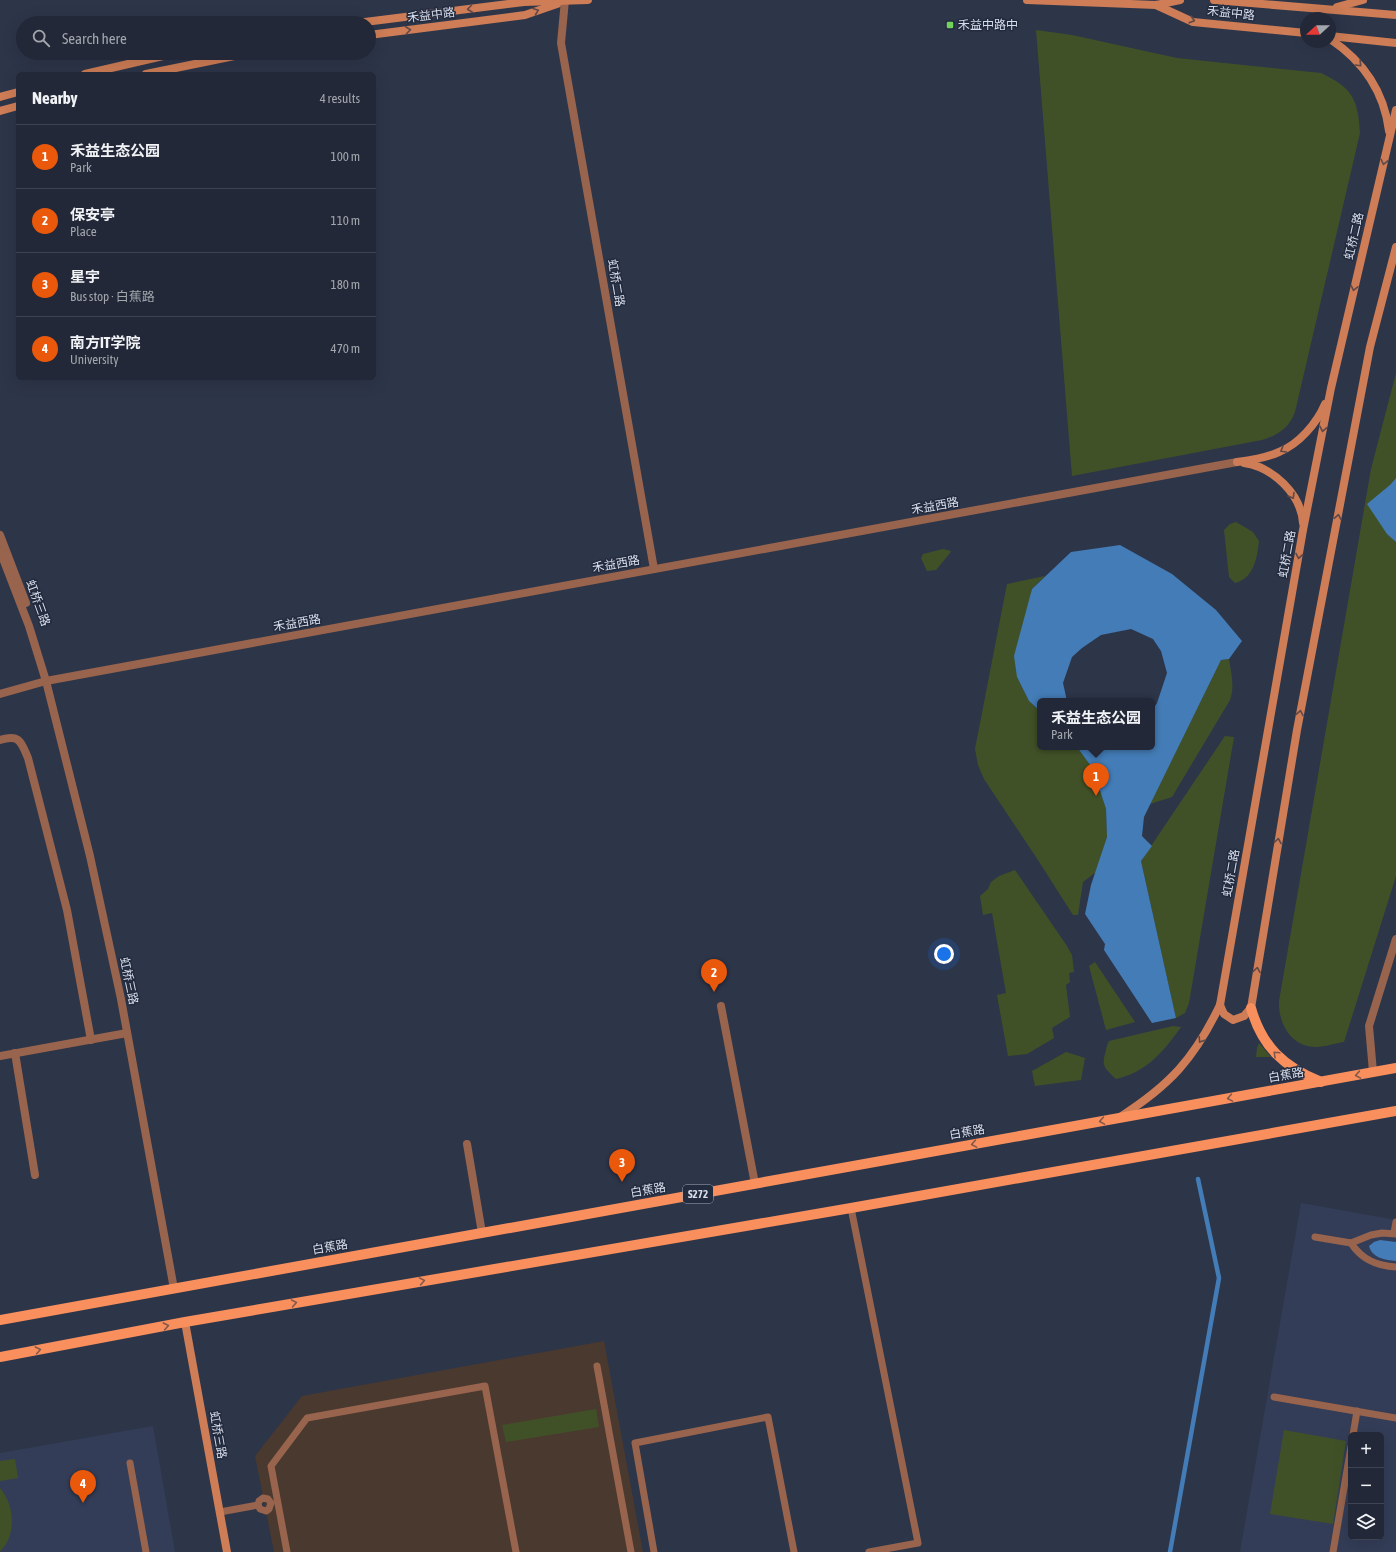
<!DOCTYPE html>
<meta charset="utf-8">
<style>
:root{--surface:#222837;--page:#2e3442;--text:#f1f3f6;--muted:#a2a6ad;--line:#3f4452;--accent:#ea580c}
body{margin:0;font-family:"Asap Condensed","Noto Sans SC",sans-serif;background:var(--page);color:var(--text)}
.controls{position:absolute;right:12px;bottom:12px;display:grid;overflow:hidden;border-radius:6px;box-shadow:0 4px 16px #0002}
.controls button{width:36px;height:36px;display:grid;place-items:center;padding:0;border:0;border-bottom:1px solid var(--line);background:var(--surface);color:var(--text);font:20px sans-serif}
.compass{position:absolute;left:1300px;top:12px;width:36px;height:36px;border-radius:50%;background:var(--surface);box-shadow:0 4px 16px #0002;rotate:249deg}
.you{position:absolute;left:944px;top:954px;width:14px;height:14px;margin:-10px;border:3px solid #fff;border-radius:50%;background:#1a73e8;box-shadow:0 0 0 6px #1a73e833}
.badge{display:grid;place-items:center;width:26px;height:26px;border-radius:50%;background:var(--accent);color:#fff;font-size:13px;font-weight:700}
.pin{position:absolute;translate:-50% -33px;filter:drop-shadow(0 1px 2px #0008)}
.pin::after{content:'';position:absolute;top:21px;width:14px;height:12px;background:inherit;clip-path:polygon(0 0,100% 0,50% 100%)}
.popup{position:absolute;left:1037px;top:698px;width:118px;height:52px;box-sizing:border-box;display:grid;place-content:center;border-radius:6px;background:var(--surface);filter:drop-shadow(0 1px 3px #0005);font-size:13px;white-space:nowrap;color:var(--muted)}
.popup b{font-size:15px;color:var(--text)}
.popup::after{content:'';position:absolute;left:50%;top:100%;margin-left:-8px;border:8px solid transparent;border-top-color:var(--surface)}
.list{margin:0;padding:0;list-style:none}
h2{display:flex;justify-content:space-between;align-items:center;height:52px;margin:0;padding:0 16px;font-size:17px}
h2 small{font-size:13px;font-weight:400;color:var(--muted)}
.list li{display:grid;grid-template-columns:26px 1fr auto;gap:12px;align-items:center;box-sizing:border-box;height:64px;padding:0 16px;border-top:1px solid var(--line)}
.list b{display:block;font-size:15px;white-space:nowrap}
.list p{margin:0;font-size:13px;white-space:nowrap;color:var(--muted)}
.list em{font-size:13px;font-style:normal;color:var(--muted)}
.icon{flex:none;width:22px;height:22px;fill:none;stroke:currentColor;stroke-width:2;stroke-linecap:round;stroke-linejoin:round}
.map{position:relative;flex:none;width:1396px;height:1552px;overflow:hidden}
.search{position:absolute;background:var(--surface);box-shadow:0 4px 16px #0002;left:16px;top:16px;width:360px;height:44px;display:flex;align-items:center;gap:10px;box-sizing:border-box;padding:0 14px;border-radius:22px;color:var(--muted);font-size:15px}
.panel{position:absolute;background:var(--surface);box-shadow:0 4px 16px #0002;left:16px;top:72px;width:360px;height:308px;border-radius:6px}
.map>svg:first-child{display:block}
</style>
<div class="map">
<svg width="1396" height="1552" viewBox="0 0 1396 1552">
<rect width="100%" height="100%" fill="#2d3549"/>
<path fill="#4a392f" d="M604,1341l39,211h-369l-19,-96 47,-60z"/>
<g fill="#333d57" fill-rule="evenodd">
<path d="M1301,1203l95,17v332h-156zM1351,1435h30v102h-30z"/>
<path d="M153,1426l22,126h-175v-99z"/>
</g>
<g fill="#415127">
<path d="M1036,30l36,5 105,23 144,15c31,15 37,25 39,60l-65,279c-6,16 -17,23 -33,28l-190,36z"/>
<path d="M1396,373v105l-6,7 4,56 2,1v334l-52,166c-9,1 -19,5 -28,5 -25,0 -38,-24 -37,-46l92,-532z"/>
<path d="M1236,522l17,10 6,9c-2,17 -5,37 -24,42l-6,-6 -5,-47 6,-6z"/>
<path d="M943,549l8,2 -1,2 -14,17 -9,1 -6,-13 2,-4z"/>
<path d="M1045,576l-13,13 -15,88 12,24 11,10v36h37l16,22 13,40 1,28 -11,35 -13,10 -5,33h-5l-37,-58 -52,-78 -6,-14 -3,-16 32,-165z"/>
<path d="M1229,659c2,14 6,27 1,41l-58,97 -22,7 71,-144z"/>
<path d="M1225,736l9,1 -45,266 -4,10 -9,5 -35,-157z"/>
<path d="M1015,870l52,76 5,9 2,17 -5,1 1,9 -4,3 4,32 -18,11 2,10 -27,16 -19,2 -11,-61 9,-2 -14,-80 -9,2 -3,-19 8,-7 3,-7 8,-6z"/>
<path d="M1095,962l40,60 -29,8 -17,-64z"/>
<path d="M1173,1026l8,1c-18,25 -34,45 -65,52 -9,-9 -15,-12 -11,-25 1,-5 2,-9 4,-13z"/>
<path d="M1259,1043l12,14h-15l1,-9z"/>
<path d="M1066,1052l19,6 -4,22 -46,6 -3,-15z"/>
<path d="M596,1409l3,18 -93,15 -4,-17z"/>
<path d="M1284,1430l62,11 -13,83 -63,-10z"/>
<path d="M15,1459l3,19 -18,3v-20z"/>
<path d="M0,1488c12,14 16,37 7,54 -1,3 -5,7 -7,10z"/>
</g>
<g fill="#437cb6">
<path d="M1396,478v64l-9,-8 -20,-30 23,-19z"/>
<path d="M1120,545l52,29 44,36 26,31 -13,18 -8,1 -77,157 -2,19 10,10 -11,15 35,157 -24,5 -48,-73 1,-6 -20,-30 6,-29 16,-48 -1,-28 -13,-40 -16,-22h75v-36l5,-8 10,-30 -6,-22 -8,-12 -22,-10 -30,6 -19,13 -10,9 -9,26 4,18h-27v10l-11,-10 -12,-24 -3,-21 18,-67 39,-37z"/>
<path d="M1380,1240l16,2v19c-11,-1 -24,-3 -27,-15l5,-4z"/>
</g>
<g fill="none" stroke-linecap="round" stroke-linejoin="round">
<path stroke="#437cb6" stroke-width="4.5" d="M1170,1552l49,-274 -21,-99"/>
<g stroke="#98644d" stroke-width="7">
<path d="M851,1208l67,335 -49,9"/>
<path d="M1394,1233l2,-11"/>
<path d="M1315,1237l36,6 20,-8 11,-2 14,1"/>
<path d="M1351,1243c11,17 26,23 45,24"/>
<path d="M597,1366l34,186"/>
<path d="M1274,1397l122,21"/>
<path d="M1353,1435l4,-24"/>
<path d="M130,1463l16,89"/>
<path d="M258,1505l2,4 6,2 3,-2 2,-6"/>
<path d="M258,1505l1,-4 4,-3 5,1 3,4"/>
<path d="M220,1512l38,-7"/>
<path d="M287,1552l-16,-86 36,-48 178,-32 31,166"/>
<path d="M654,1552l-19,-109 133,-26 26,135"/>
<path d="M1333,1552l18,-105"/>
</g>
<g stroke="#98644d" stroke-width="8">
<path d="M565,0l-4,43 93,526"/>
<path d="M0,535l26,68"/>
<path d="M0,551l29,75 17,55 44,175 31,143 53,290"/>
<path d="M0,694l46,-13 1191,-219"/>
<path d="M0,740c20,-6 21,2 28,18l39,152 24,130"/>
<path d="M721,1006l34,178"/>
<path d="M15,1053l20,122"/>
<path d="M0,1056l127,-23"/>
<path d="M1373,1072l-4,-46 27,-87"/>
<path d="M467,1144l15,89"/>
</g>
<g stroke="#ce7d56" stroke-width="8">
<path d="M1027,0l129,5 24,-5"/>
<path d="M1214,0l182,15"/>
<path d="M1156,5l37,17 113,11"/>
<path d="M1337,7l26,-7"/>
<path d="M357,23l167,-21 64,-2"/>
<path d="M369,35l156,-20 32,-11"/>
<path d="M1330,36l66,7"/>
<path d="M1330,39c33,22 54,52 59,92"/>
<path d="M85,74l91,-21"/>
<path d="M146,74l103,-21"/>
<path d="M0,97l18,-5"/>
<path d="M0,111l18,-5"/>
<path d="M1237,462c15,-2 29,-4 42,-10 20,-8 38,-29 46,-48"/>
<path d="M1244,463c29,4 57,31 59,60"/>
<path d="M1220,1005l4,9 9,6 11,-4 7,-8 46,-278 73,-383 26,-100"/>
<path d="M1120,1117c50,-32 74,-58 100,-112l83,-475 28,-142 65,-278"/>
<path d="M185,1322l42,230"/>
</g>
<g stroke="#f88f5d" stroke-width="10">
<path d="M1251,1008c11,39 33,59 70,74"/>
<path d="M0,1320l1396,-252"/>
<path d="M0,1357l185,-35 666,-114 545,-97"/>
</g>
</g>
<defs><path id="oneway-chevron" d="M-2-3.5L2.5 0L-2 3.5" fill="none" stroke-width="1.6" stroke-linecap="round" stroke-linejoin="round"/></defs>
<g stroke="#5f4847">
<use href="#oneway-chevron" transform="translate(470 9) rotate(173)"/>
<use href="#oneway-chevron" transform="translate(536 11) rotate(-20)"/>
<use href="#oneway-chevron" transform="translate(1192 20) rotate(16)"/>
<use href="#oneway-chevron" transform="translate(408 30) rotate(-7)"/>
<use href="#oneway-chevron" transform="translate(1359 64) rotate(46)"/>
<use href="#oneway-chevron" transform="translate(1384 162) rotate(103)"/>
<use href="#oneway-chevron" transform="translate(1354 288) rotate(103)"/>
<use href="#oneway-chevron" transform="translate(1323 429) rotate(101)"/>
<use href="#oneway-chevron" transform="translate(1283 450) rotate(150)"/>
<use href="#oneway-chevron" transform="translate(1292 496) rotate(59)"/>
<use href="#oneway-chevron" transform="translate(1338 517) rotate(-79)"/>
<use href="#oneway-chevron" transform="translate(1299 556) rotate(100)"/>
<use href="#oneway-chevron" transform="translate(1300 713) rotate(-79)"/>
<use href="#oneway-chevron" transform="translate(1278 841) rotate(-81)"/>
<use href="#oneway-chevron" transform="translate(1257 970) rotate(-81)"/>
<use href="#oneway-chevron" transform="translate(1201 1040) rotate(122)"/>
</g>
<g stroke="#83584c">
<use href="#oneway-chevron" transform="translate(1276 1054) rotate(-137)"/>
<use href="#oneway-chevron" transform="translate(1358 1075) rotate(170)"/>
<use href="#oneway-chevron" transform="translate(1230 1098) rotate(170)"/>
<use href="#oneway-chevron" transform="translate(1102 1121) rotate(170)"/>
<use href="#oneway-chevron" transform="translate(974 1144) rotate(170)"/>
<use href="#oneway-chevron" transform="translate(422 1281) rotate(-10)"/>
<use href="#oneway-chevron" transform="translate(294 1303) rotate(-10)"/>
<use href="#oneway-chevron" transform="translate(166 1326) rotate(-11)"/>
<use href="#oneway-chevron" transform="translate(38 1350) rotate(-11)"/>
</g>
<rect fill="#73d25c" stroke="#232b3f" stroke-width="1.5" x="946" y="21" width="8" height="8" rx="2"/>
<g text-anchor="middle" dominant-baseline="central" stroke-width="3" stroke-linejoin="round" paint-order="stroke">
<rect fill="#232b3f" stroke="#a1a8b7" stroke-width="1" x="683" y="1185" width="30" height="18" rx="3"/>
<g font-size="11" font-weight="bold" fill="#d7ddea">
<text x="698" y="1194">S272</text>
</g>
<g font-size="12" fill="#d7ddea" stroke="#232b3f">
<text transform="translate(1231 13) rotate(6)">禾益中路</text>
<text transform="translate(431 15) rotate(-7)">禾益中路</text>
<text transform="translate(1354 236) rotate(-77)">虹桥二路</text>
<text transform="translate(616 283) rotate(80)">虹桥二路</text>
<text transform="translate(935 506) rotate(-10)">禾益西路</text>
<text transform="translate(1287 554) rotate(-80)">虹桥二路</text>
<text transform="translate(616 564) rotate(-10)">禾益西路</text>
<text transform="translate(38 603) rotate(70)">虹桥三路</text>
<text transform="translate(297 623) rotate(-10)">禾益西路</text>
<text transform="translate(1231 873) rotate(-80)">虹桥二路</text>
<text transform="translate(129 981) rotate(78)">虹桥三路</text>
<text transform="translate(1286 1075) rotate(-10)">白蕉路</text>
<text transform="translate(967 1132) rotate(-10)">白蕉路</text>
<text transform="translate(648 1190) rotate(-10)">白蕉路</text>
<text transform="translate(330 1247) rotate(-10)">白蕉路</text>
<text transform="translate(218 1435) rotate(80)">虹桥三路</text>
</g>
<g font-size="12" fill="#d7ddea" stroke="#232b3f" text-anchor="start">
<text x="958" y="25">禾益中路中</text>
</g>
</g>
</svg>
<div class="controls">
<button>+</button>
<button>−</button>
<button><svg class="icon" aria-label="layers" viewBox="0 0 24 24"><path d="M12 4l9 5-9 5-9-5zM3 14l9 5 9-5"/></svg></button>
</div>
<svg class="compass" viewBox="-18 -18 36 36"><path d="M0-13l5 13h-10z" fill="#e53935"/><path d="M0 13l5-13h-10z" fill="#a2a6ad"/></svg>
<div class="you"></div>
<div class="pin badge" style="left:1096px;top:796px">1</div>
<div class="popup"><b>禾益生态公园</b>Park</div>
<div class="pin badge" style="left:714px;top:992px">2</div>
<div class="pin badge" style="left:622px;top:1182px">3</div>
<div class="pin badge" style="left:83px;top:1503px">4</div>
<div class="search"><svg class="icon" aria-label="search" viewBox="0 0 24 24"><circle cx="10" cy="10" r="6"/><path d="M15 15l6 6"/></svg>Search here</div>
<section class="panel">
<h2>Nearby<small>4 results</small></h2>
<ul class="list">
<li><span class="badge">1</span><div><b>禾益生态公园</b><p>Park</p></div><em>100 m</em></li>
<li><span class="badge">2</span><div><b>保安亭</b><p>Place</p></div><em>110 m</em></li>
<li><span class="badge">3</span><div><b>星宇</b><p>Bus stop · 白蕉路</p></div><em>180 m</em></li>
<li><span class="badge">4</span><div><b>南方IT学院</b><p>University</p></div><em>470 m</em></li>
</ul>
</section>
</div>
